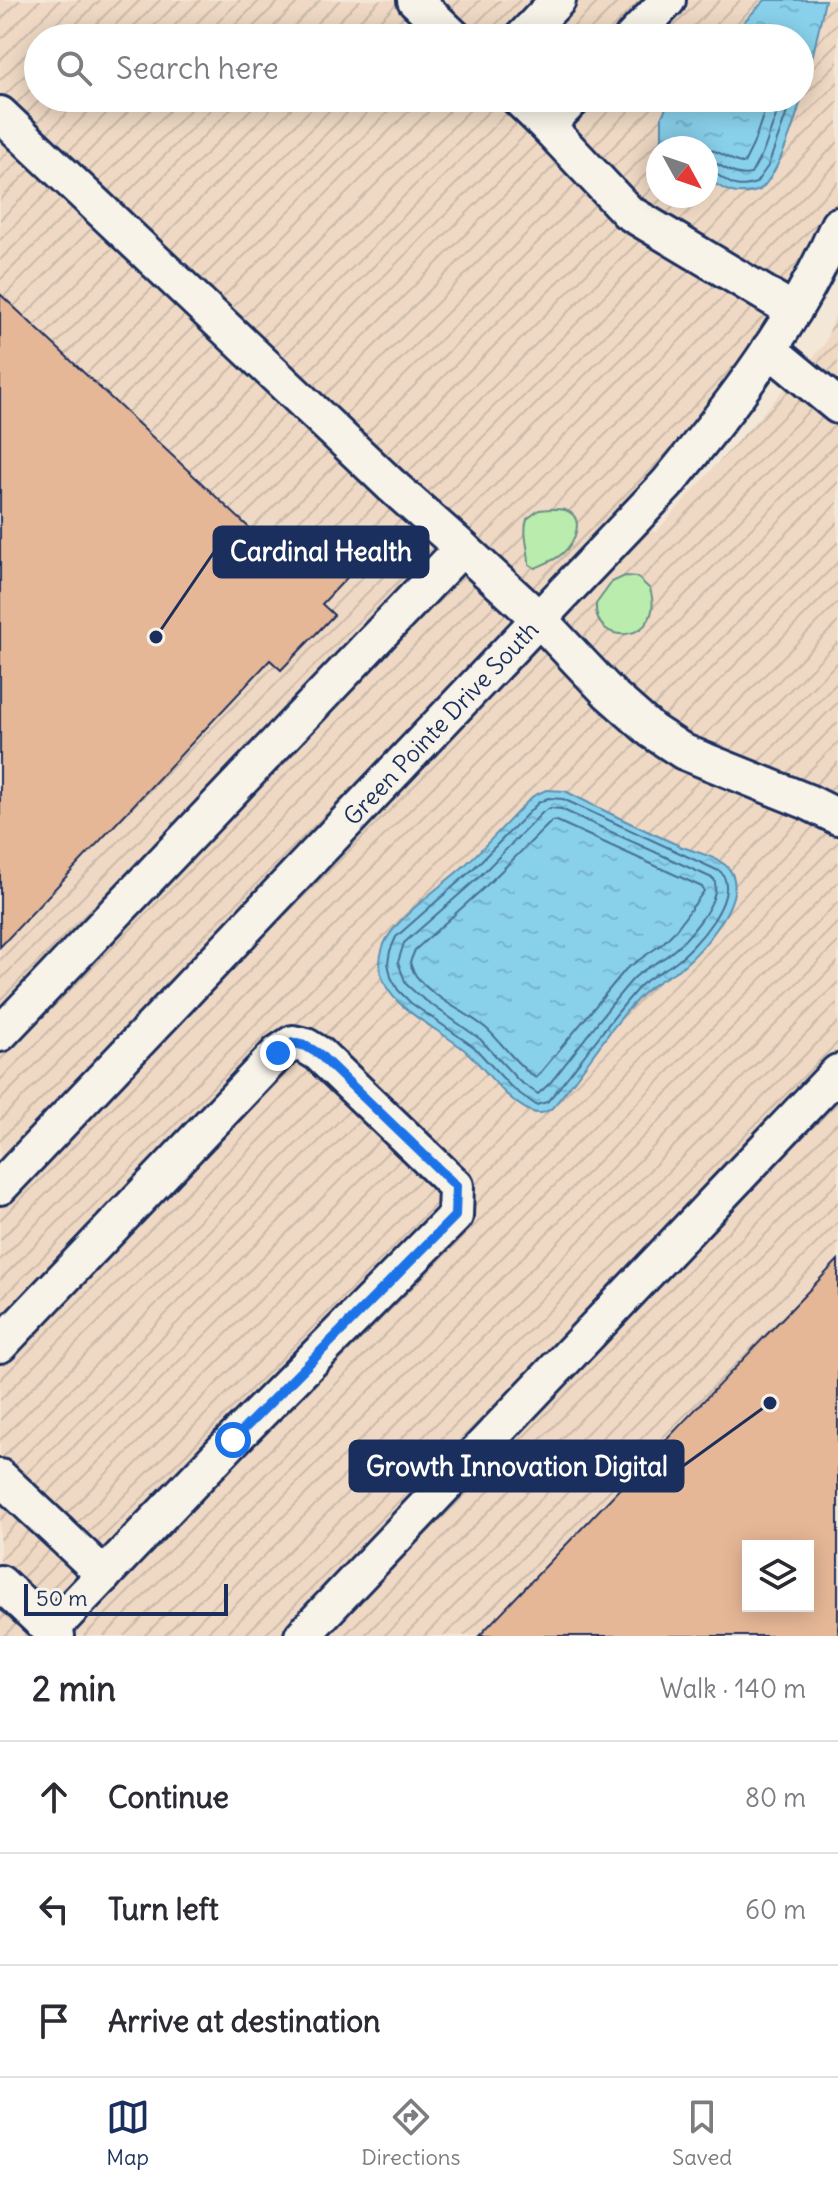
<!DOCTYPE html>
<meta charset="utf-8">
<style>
:root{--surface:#fff;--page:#f2f2f3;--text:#2b2b33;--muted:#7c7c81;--line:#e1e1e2;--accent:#1b2f5e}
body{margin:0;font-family:Delius,sans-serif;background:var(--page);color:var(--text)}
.controls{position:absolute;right:24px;bottom:24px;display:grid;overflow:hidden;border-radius:0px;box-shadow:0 4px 20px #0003}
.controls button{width:72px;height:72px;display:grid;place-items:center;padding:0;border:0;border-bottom:2px solid var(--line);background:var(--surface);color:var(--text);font:40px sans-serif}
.compass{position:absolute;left:646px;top:136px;width:72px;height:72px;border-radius:50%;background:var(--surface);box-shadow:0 4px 20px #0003;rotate:130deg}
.scale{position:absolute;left:24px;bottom:20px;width:204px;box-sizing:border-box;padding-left:8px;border:4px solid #1b2f5e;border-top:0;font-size:22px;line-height:28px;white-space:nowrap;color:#1b2f5e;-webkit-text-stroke:6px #f7f3e8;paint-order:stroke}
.stop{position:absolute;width:24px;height:24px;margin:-18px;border:6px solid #1a73e8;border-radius:50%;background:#fff}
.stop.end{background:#1a73e8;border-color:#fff;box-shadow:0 2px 8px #0008}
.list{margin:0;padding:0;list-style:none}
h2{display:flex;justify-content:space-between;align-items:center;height:104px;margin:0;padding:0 32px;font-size:34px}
h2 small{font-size:26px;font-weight:400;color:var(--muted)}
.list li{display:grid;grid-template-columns:52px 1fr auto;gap:24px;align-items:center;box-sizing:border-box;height:112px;padding:0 32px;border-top:2px solid var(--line)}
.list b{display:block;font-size:30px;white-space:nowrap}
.list em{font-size:26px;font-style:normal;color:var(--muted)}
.icon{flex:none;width:44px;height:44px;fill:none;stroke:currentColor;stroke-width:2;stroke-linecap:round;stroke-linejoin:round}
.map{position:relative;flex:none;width:838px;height:1636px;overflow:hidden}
.search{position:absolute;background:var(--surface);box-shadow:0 4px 20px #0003;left:24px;right:24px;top:24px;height:88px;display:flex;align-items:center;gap:20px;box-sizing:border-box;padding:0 28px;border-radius:44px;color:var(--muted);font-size:30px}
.sheet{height:440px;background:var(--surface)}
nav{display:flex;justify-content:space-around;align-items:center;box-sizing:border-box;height:112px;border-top:2px solid var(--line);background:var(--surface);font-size:22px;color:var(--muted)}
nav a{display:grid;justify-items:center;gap:4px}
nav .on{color:var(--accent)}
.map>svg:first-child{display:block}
</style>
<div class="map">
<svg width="838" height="1636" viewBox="0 0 838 1636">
<defs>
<pattern id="industrial-furrows" width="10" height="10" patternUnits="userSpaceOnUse" patternTransform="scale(2)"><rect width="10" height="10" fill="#efd9c4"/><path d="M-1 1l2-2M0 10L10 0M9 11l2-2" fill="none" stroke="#ccbbab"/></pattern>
<pattern id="water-ripples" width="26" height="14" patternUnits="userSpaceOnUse" patternTransform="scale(2)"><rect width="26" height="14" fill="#89d1eb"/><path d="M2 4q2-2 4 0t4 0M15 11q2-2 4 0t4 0" fill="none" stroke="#76b4cc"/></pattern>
</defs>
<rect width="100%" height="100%" fill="#f3e7d8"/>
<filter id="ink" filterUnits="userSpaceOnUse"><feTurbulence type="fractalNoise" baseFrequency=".0125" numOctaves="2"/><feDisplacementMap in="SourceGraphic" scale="16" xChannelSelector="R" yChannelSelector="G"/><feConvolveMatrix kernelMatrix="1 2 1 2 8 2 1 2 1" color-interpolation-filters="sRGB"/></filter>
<g filter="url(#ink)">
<path fill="url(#industrial-furrows)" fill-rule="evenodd" d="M0,0h838v225l-200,292 17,16 169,-188 14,-38v1329h-838zM38,38h762v60h-762zM658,148h48v48h-48zM748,1546h60v60h-60z"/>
<g fill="#b9ecad" stroke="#6a8e86" stroke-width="2">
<path d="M539,510c8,-1 18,-2 26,0 21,7 10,33 -2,43 -7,7 -19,11 -28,15l-6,-4c0,-16 -7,-31 -2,-45z"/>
<path d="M625,576l12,1 13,12c17,53 -57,61 -54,15l16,-22z"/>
</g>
<g fill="url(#water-ripples)" stroke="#5d90b3" stroke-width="2">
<path d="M765,0h60c-9,43 -34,163 -65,190 -22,8 -37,1 -54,-13v-29h-39l-5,-5v-27l9,-18h129v-60h-72z"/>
<path d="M546,790l19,1c37,19 77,38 115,55 14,6 40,11 49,23 22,27 -29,85 -50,100 -10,7 -22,12 -31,20 -34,30 -64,83 -96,119 -7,5 -13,7 -22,3 -25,-12 -42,-39 -62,-58 -30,-28 -104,-52 -85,-106 9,-27 59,-61 81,-81 24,-22 46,-47 69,-70z"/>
</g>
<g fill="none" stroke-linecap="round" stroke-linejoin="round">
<g stroke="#477096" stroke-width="2">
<path d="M706,149c16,1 26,15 38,14l9,-18 16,-47"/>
<path d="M706,161c18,2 25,17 45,13l13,-24 18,-52"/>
<path d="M706,171c21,3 21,22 50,12l12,-17 24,-68"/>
<path d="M548,798l15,1 158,73c20,25 -26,76 -47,91 -11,8 -26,14 -35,24 -29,33 -54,69 -81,102l-11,13 -11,3 -24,-17 -38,-41 -63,-44 -13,-13 -7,-13 -3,-14 2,-12 6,-14 76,-67 66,-67z"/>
<path d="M550,808l11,1 153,70c9,22 -29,63 -46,76 -12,9 -26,14 -36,25 -29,33 -54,69 -82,103l-12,11 -19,-13 -39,-42 -62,-44 -12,-11 -8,-22 6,-19 74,-65 65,-66z"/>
<path d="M552,821h5l145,66 2,4 -29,40 -13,13 -36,25 -90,109c-19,-12 -32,-33 -48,-48 -21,-19 -73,-39 -78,-68l5,-12 71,-64z"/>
</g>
</g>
<g fill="#e5b796" stroke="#1b2f5e" stroke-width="2" fill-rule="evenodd">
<path d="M0,294l291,273 32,-34 35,33 -36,38 12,11 -53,55 -11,-10 -270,287z"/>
<path d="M838,1260v376h-359zM748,1546h60v60h-60z"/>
</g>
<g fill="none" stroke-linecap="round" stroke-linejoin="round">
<defs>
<g id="minor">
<path d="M415,0l40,38"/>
<path d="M522,38l36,-38"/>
<path d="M632,38l36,-38"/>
<path d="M518,98l29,28"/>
<path d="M574,98l-27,28 81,86 166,99"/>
<path d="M0,114l391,371 71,63"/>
<path d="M769,349l69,57"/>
<path d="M0,1034l462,-486 78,72 69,73 43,38 32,21 124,50 30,15"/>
<path id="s1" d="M0,1187l667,-703c66,-80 130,-163 171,-259"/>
<path d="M0,1345l278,-292 15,-10 13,3 13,8 137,132 -1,30 -222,224 -182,190"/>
<path d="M0,1477l104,98"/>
<path d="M0,1583l57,53"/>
<path d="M302,1636l536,-564"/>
</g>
</defs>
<use href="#minor" stroke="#1b2f5e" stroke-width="40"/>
<use href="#minor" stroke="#f7f3e8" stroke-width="34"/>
</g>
</g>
<g fill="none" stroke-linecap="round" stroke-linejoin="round" filter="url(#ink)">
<path stroke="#1a73e8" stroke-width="10" d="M233,1440l222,-224 1,-30 -137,-132 -13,-8 -13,-3 -15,10"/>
</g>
<g text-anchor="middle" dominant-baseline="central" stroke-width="8" stroke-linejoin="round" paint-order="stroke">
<g font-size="24" fill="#1b2f5e" stroke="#f7f3e8">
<text stroke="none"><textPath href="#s1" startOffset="640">Green Pointe Drive South</textPath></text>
</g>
</g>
<path fill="none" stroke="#1b2f5e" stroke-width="3" d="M156 637L214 552M770 1403L683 1466"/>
<g fill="#1b2f5e" stroke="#f7f3e8" stroke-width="3">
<circle cx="156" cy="637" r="8"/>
<circle cx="770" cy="1403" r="8"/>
</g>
<g fill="#1b2f5e" stroke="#1b2f5e" stroke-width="3">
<rect x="214" y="527" width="214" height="50" rx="8"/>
<rect x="350" y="1441" width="333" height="50" rx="8"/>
</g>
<g font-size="26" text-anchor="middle" font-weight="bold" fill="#fff">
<text x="321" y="561">Cardinal Health</text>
<text x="517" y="1476">Growth Innovation Digital</text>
</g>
</svg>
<div class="controls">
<button><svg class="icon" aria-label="layers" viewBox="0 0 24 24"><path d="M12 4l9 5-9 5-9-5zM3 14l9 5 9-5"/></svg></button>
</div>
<svg class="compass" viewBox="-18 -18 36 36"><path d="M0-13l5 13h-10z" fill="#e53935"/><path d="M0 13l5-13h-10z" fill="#7c7c81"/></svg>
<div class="scale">50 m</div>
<div class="stop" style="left:233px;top:1440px"></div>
<div class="stop end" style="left:278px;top:1053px"></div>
<div class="search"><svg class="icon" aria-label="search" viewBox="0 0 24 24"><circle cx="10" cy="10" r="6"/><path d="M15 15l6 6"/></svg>Search here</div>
</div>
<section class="sheet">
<h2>2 min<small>Walk · 140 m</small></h2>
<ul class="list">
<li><svg class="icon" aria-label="ahead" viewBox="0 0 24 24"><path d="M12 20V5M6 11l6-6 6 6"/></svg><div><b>Continue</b></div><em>80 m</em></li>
<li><svg class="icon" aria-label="left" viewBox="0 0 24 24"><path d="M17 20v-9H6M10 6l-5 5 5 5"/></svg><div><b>Turn left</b></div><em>60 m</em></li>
<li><svg class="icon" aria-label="arrive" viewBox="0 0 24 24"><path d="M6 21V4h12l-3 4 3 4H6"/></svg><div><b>Arrive at destination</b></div></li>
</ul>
</section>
<nav>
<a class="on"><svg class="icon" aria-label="map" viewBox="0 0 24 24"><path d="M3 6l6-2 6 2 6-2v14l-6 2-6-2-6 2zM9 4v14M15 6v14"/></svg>Map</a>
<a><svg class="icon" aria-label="directions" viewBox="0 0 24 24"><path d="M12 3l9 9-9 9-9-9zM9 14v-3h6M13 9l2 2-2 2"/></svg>Directions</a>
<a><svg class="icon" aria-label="saved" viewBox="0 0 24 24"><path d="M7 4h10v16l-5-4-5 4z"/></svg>Saved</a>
</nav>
